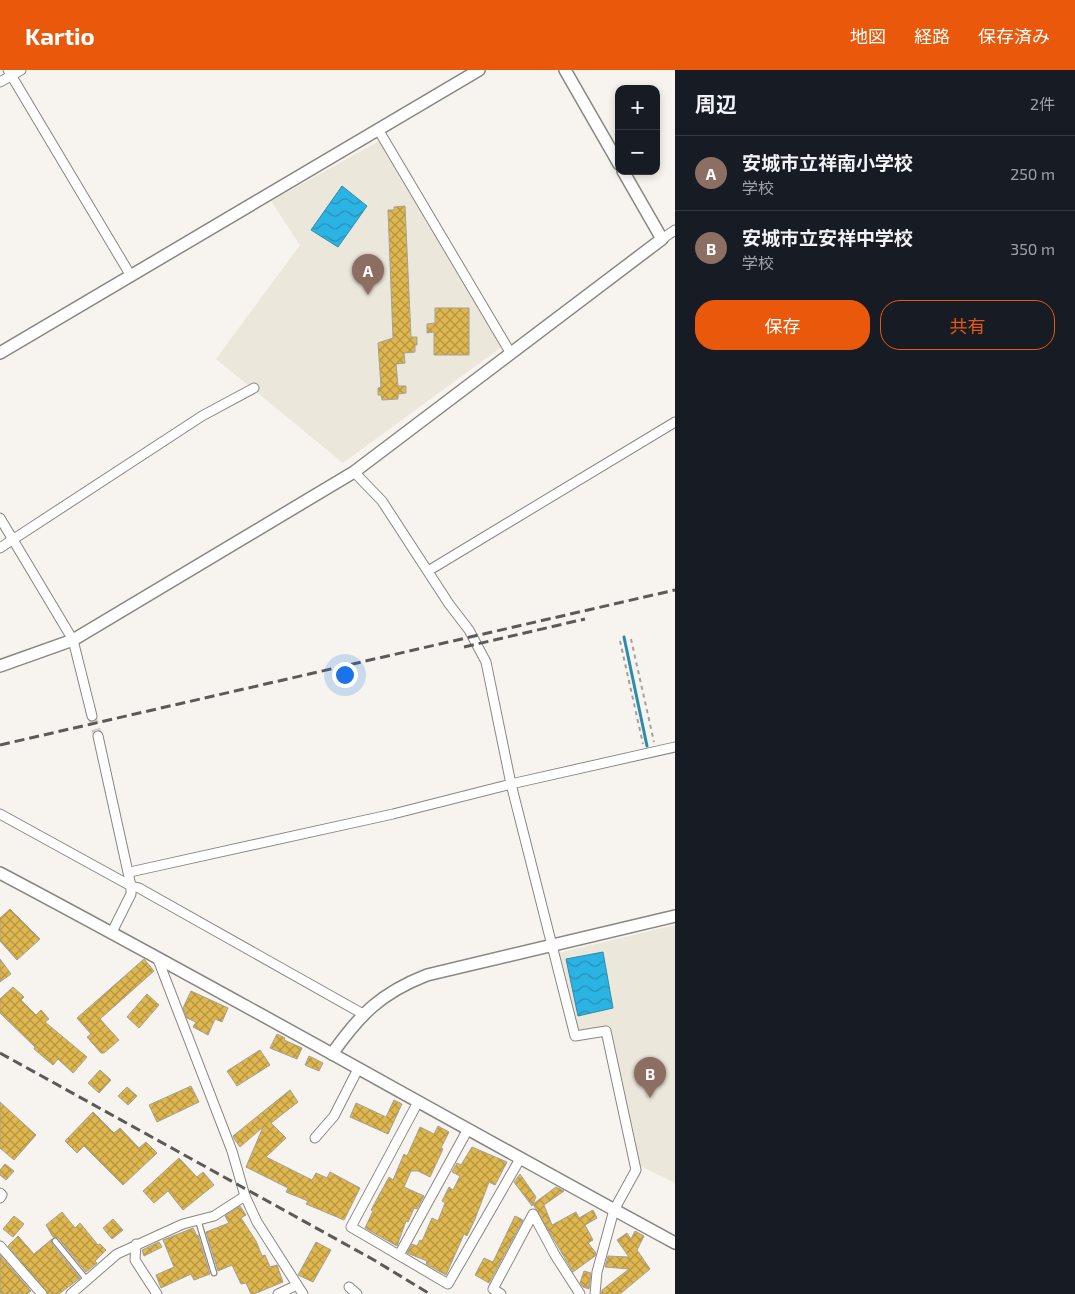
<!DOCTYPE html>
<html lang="ja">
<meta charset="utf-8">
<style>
:root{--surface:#171b24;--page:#20242c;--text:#f1f3f6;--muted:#9ea1a6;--line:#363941;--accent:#ea580c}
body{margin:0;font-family:"Exo 2","Noto Sans JP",sans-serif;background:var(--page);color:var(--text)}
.controls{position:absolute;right:15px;top:15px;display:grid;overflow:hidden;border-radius:10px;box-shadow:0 2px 8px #0003}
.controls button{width:45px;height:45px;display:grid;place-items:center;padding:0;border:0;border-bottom:1px solid var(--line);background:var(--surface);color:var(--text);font:25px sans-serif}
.you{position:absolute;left:344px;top:604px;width:18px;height:18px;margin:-12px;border:4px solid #fff;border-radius:50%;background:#1a73e8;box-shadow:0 0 0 8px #1a73e833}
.badge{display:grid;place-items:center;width:32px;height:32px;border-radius:50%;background:var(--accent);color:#fff;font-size:16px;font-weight:700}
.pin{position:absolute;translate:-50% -41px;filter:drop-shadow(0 1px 2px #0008)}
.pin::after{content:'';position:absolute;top:26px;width:18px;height:15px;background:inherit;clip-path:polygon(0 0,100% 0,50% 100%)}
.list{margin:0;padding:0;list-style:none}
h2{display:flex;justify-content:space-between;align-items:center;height:65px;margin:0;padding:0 20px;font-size:21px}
h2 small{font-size:16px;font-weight:400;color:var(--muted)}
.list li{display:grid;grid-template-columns:32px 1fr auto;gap:15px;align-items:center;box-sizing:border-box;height:75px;padding:0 20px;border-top:1px solid var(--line)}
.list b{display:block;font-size:19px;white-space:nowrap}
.list p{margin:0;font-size:16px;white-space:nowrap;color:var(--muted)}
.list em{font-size:16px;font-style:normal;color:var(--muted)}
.actions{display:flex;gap:10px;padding:15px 20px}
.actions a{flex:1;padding:11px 0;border:1px solid var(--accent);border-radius:20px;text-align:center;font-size:18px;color:var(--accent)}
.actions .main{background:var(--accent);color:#fff}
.map{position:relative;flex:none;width:675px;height:1224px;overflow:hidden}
header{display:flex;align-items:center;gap:30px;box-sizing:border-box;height:70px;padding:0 25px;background:var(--accent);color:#fff}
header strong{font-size:24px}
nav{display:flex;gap:28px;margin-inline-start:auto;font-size:18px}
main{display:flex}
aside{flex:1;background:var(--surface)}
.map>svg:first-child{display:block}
</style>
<header>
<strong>Kartio</strong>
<nav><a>地図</a><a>経路</a><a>保存済み</a></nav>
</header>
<main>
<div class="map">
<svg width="675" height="1224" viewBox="0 0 675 1224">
<defs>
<pattern id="water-waves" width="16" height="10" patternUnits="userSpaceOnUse" patternTransform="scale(1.25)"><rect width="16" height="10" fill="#2bb3e3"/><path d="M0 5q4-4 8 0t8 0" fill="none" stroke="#2592b8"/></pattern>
<pattern id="building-cross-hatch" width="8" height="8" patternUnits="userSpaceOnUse" patternTransform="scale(1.25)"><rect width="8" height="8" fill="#dfb74f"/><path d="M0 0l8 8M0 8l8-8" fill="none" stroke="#b59542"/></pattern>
</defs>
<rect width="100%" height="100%" fill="#f7f4ef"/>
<g fill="#ece7db">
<path d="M381,70l122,206 -160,117 -127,-104 84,-114 -29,-44z"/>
<path d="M675,855v258l-37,-18 -28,-139 -31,5 -21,-78z"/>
</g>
<g fill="url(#water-waves)" stroke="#2d8cad">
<path d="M342,116l25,20 -29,41 -27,-17z"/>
<path d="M603,882l10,56 -35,8 -12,-57z"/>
</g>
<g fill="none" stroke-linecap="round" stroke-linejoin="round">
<path stroke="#2d8cad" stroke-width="3" d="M624,567l23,109"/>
</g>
<g fill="url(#building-cross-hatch)" stroke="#a3a19c">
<path d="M405,136l6,131h6v8h-2v7l-11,1 1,10 -9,1 2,22h8v7l-8,1v5l-16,1 -1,-5h-3v-7l3,-1 -3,-44 15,-5 -5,-128h6v-3z"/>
<path d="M435,238h34v47h-35v-23l-7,1v-9l8,-1z"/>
<path d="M10,839l30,30 -23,21 -17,-19v-23z"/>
<path d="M0,889l11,15 -11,8z"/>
<path d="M144,889l10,12 -54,48 19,21 -15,13h-3l-14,-16 4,-3 -14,-16z"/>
<path d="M13,917l11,10 -3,3 15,15 5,-5 8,9 -4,3 42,35 -14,16 -15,-14 -5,6 -19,-16 1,-2 -35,-34v-14z"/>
<path d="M191,921l37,17 -6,14 -7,-3 -7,16 -15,-8 3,-5 -9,-4 -4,-10z"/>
<path d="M147,924l12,11 -20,23 -12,-11z"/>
<path d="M277,964l8,4 -1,2 18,8 -5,11 -27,-11z"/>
<path d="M260,980l10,15 -33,21 -10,-15z"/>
<path d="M309,986l14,7 -4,8 -14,-6z"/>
<path d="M100,1000l11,10 -12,13 -11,-10z"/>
<path d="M191,1016l8,16 -42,20 -8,-17z"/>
<path d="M127,1017l10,9 -9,9 -10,-9z"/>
<path d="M290,1020l8,12 -27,21 15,15 -20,19 46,23 4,-7 11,5 3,-6 30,16 -16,32 -38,-16 2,-3 -22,-9 2,-4 -42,-21 17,-40 -23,20 -5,-7 -2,-4z"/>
<path d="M394,1030l8,4 -14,30 -38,-17 6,-14 30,14z"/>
<path d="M0,1032l36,33 -22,25 -14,-12z"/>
<path d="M93,1042l21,21 6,-5 19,20 7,-6 11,11 -34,32 -39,-39 -7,7 -12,-12z"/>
<path d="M438,1056l11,6 -8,16 2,1 -13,28 -12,-6h-7l-7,16 20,9 -7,13 -3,-1 -6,14 -2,-1 -9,25 -32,-18 8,-17 -2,-1 18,-33 4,3 11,-26 3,2 13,-29 14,7z"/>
<path d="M472,1077l35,15 -12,23 -6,-3 -14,37 -8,17 -3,-2 -18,41 -20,-11 1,-3 -20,-8 5,-9 5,2 3,-6 2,1 10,-23 6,3 7,-18 -3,-2 7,-14 4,3 7,-14 -8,-4 5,-9 4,2z"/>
<path d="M179,1088l18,19 6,-5 11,13 -31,25 -15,-19 -14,12 -11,-12z"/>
<path d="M5,1094l9,7 -8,9 -6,-5v-5z"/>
<path d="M520,1104l16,23 -4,9 -18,-24z"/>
<path d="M556,1117l8,4 -20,14 8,20 24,-13 3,6 14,-8 4,8 -12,7 8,15 -5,3 8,10 -1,3 -22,16 -40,-68z"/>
<path d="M240,1136l6,9 -5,3 15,23 6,15 3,-1 5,12 7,-2 6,17 -29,12h-3l-5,-11 -5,1 -9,-19 -14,6 -12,-39 23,-9 -4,-7z"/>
<path d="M62,1142l13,16 5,-5 18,22 2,-1 6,6 -11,11 2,2 -11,9 -28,-34 -5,-1 -7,-12z"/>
<path d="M14,1146l10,8 -11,13 -10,-8z"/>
<path d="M515,1146l8,4 -34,63 -14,-8 9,-17 9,4z"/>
<path d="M113,1149l10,11 -11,9 -9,-11z"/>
<path d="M193,1158l4,8 1,-1 12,39 -16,6 -3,-6 -30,14 -5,-13 18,-8 -11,-27z"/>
<path d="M635,1161l9,5 -7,14 13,19 -30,25h-19l1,-4 27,-21 -24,-2 3,-11 21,1 -12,-17 10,-7 4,6z"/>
<path d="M18,1166l16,18 18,-15v5l28,34 -21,16h-11l-40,-48z"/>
<path d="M159,1172l3,5 -18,9 -2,-6z"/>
<path d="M316,1172l15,8 -18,32 -15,-7z"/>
<path d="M0,1185l31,36 -4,3h-27z"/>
<path d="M584,1201l7,2 -2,16 -6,-2 -3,-4z"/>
</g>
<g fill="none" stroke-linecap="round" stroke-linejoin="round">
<path stroke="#cfcdc8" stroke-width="9" stroke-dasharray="9 4.5" stroke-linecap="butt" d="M92,646l6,20"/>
<defs>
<g id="service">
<path d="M198,1150l16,53"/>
<path d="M55,1171l32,39"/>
</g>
<g id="minor">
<path d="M8,0l123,206"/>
<path d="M0,12l21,-12"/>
<path d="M379,61l131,221"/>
<path d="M662,169l13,-9"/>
<path d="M354,402l28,29 67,103 20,26 17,32 25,122 64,252 31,-5 30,139 -22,40 -17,62 -2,22"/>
<path d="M0,448l73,122 19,76"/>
<path d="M0,478l202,-132 52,-28"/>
<path d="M428,501l247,-149"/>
<path d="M98,666l33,150v8l-19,38"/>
<path d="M0,744l131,72 8,2 224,126"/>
<path d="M130,802l263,-58 118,-30 164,-37"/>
<path d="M157,887l75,194 13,45 12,26 46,72"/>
<path d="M418,1032l-67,125 97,57 72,-125"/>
<path d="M315,1068l19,-22 24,-47"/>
<path d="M0,1123l2,2 -2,3"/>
<path d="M136,1174l-1,16 22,34"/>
<path d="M0,1176l42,48"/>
<path d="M399,1185l69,-126"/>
<path d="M349,1217l8,7"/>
<path d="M71,1224l46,-40 66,-30 31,-8 31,-20"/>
<path d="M278,1224l19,-9"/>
<path d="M501,1224l-8,-5 40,-75 22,41 25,39"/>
</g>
<g id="tertiary">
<path d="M565,0l54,94"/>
<path d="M0,283l479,-283"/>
<path d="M0,596l73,-26 281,-168 308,-233 -39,-68"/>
<path d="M0,803c227,120 450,248 675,370"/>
<path d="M332,984c28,-40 49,-61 95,-79l248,-59"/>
</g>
</defs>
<use href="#service" stroke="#898782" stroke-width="7"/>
<use href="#minor" stroke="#898782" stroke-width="11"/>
<use href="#tertiary" stroke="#898782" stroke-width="14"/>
<g stroke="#a2a09c" stroke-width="2" stroke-dasharray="4 4" stroke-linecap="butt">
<path d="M631,569l23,103"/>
<path d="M620,571l23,103"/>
</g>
<use href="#service" stroke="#fff" stroke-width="4.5"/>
<use href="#minor" stroke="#fff" stroke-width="9"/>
<use href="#tertiary" stroke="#fff" stroke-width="11"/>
<g stroke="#5c5a58" stroke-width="3" stroke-dasharray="10 5" stroke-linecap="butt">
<path d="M464,577l121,-28"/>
<path d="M0,675l675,-155"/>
<path d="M0,983l374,207 56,34"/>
</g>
</g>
</svg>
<div class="controls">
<button>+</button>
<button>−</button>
</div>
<div class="you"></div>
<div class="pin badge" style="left:368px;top:225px;background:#8d6e63">A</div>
<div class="pin badge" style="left:650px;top:1028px;background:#8d6e63">B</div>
</div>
<aside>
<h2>周辺<small>2件</small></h2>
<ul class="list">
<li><span class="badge" style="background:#8d6e63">A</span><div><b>安城市立祥南小学校</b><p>学校</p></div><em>250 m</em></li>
<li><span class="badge" style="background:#8d6e63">B</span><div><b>安城市立安祥中学校</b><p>学校</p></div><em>350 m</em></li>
</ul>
<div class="actions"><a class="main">保存</a><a>共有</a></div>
</aside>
</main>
